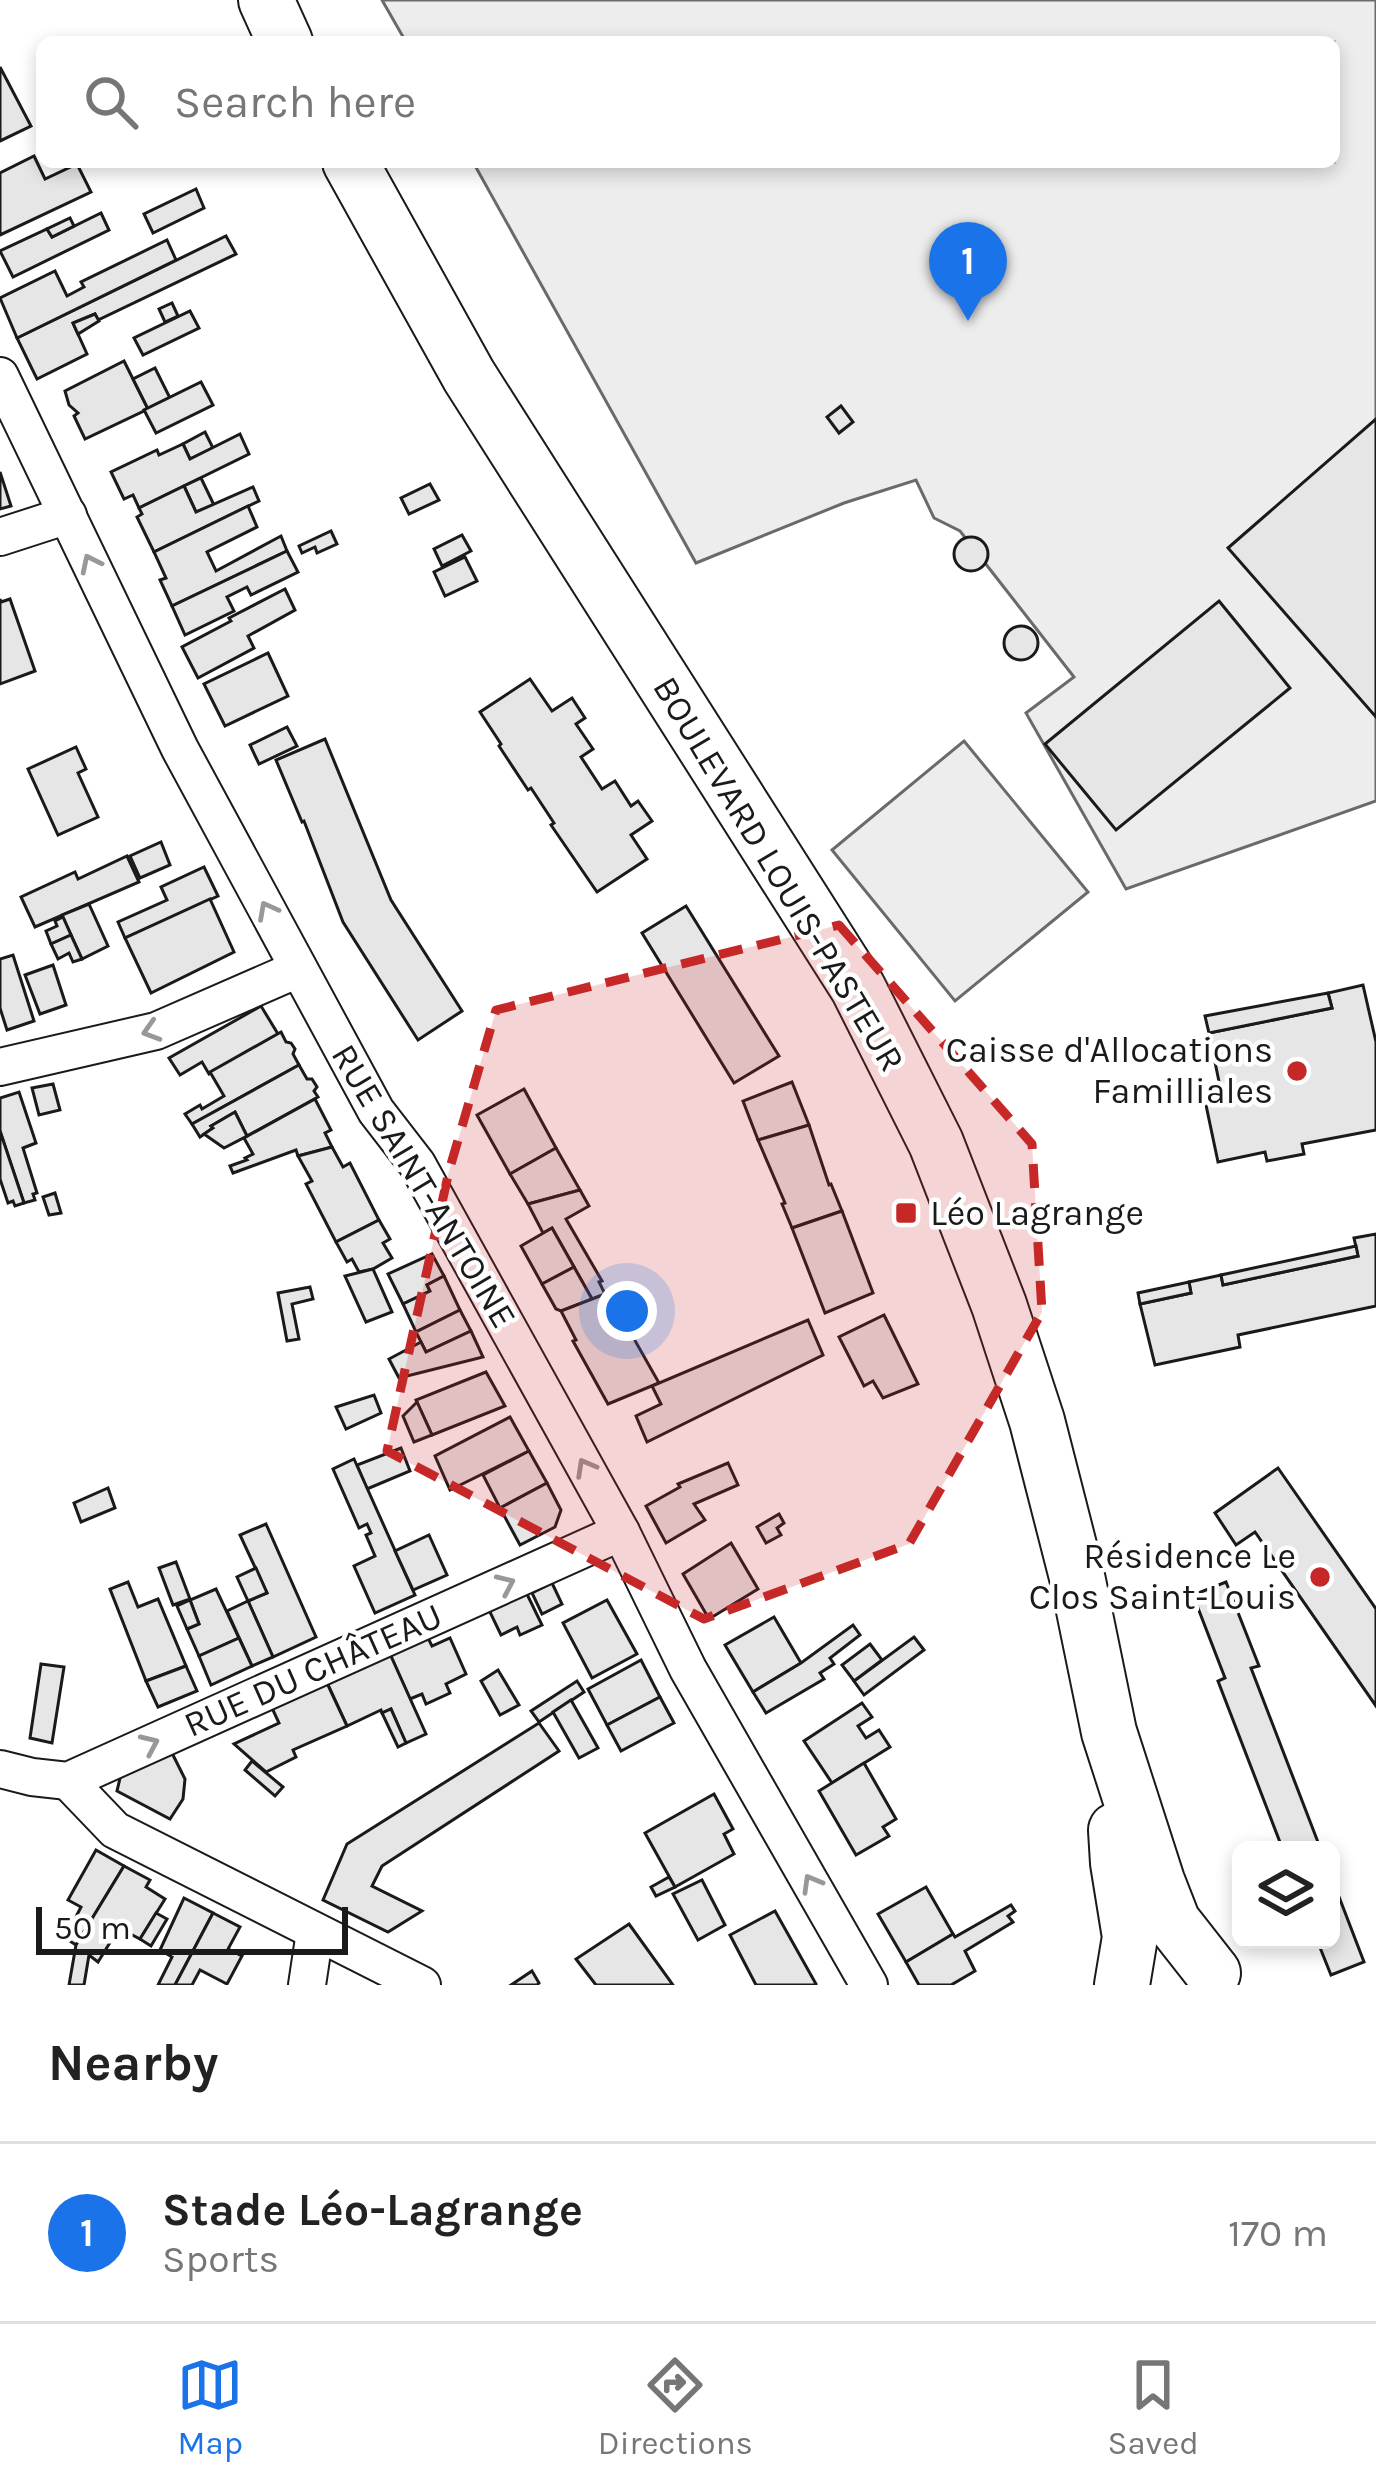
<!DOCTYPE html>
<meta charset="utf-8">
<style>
:root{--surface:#fff;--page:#f6f6f6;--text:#222;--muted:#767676;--line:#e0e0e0;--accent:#1a73e8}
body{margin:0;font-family:Karla,sans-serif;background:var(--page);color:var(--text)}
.controls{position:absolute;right:36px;bottom:36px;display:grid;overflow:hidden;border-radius:18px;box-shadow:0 6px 18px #0003}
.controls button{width:108px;height:108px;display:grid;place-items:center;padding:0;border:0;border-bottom:3px solid var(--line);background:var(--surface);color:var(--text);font:60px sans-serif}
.scale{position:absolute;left:36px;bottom:30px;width:312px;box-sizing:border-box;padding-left:12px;border:6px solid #1a1a1a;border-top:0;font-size:33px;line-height:42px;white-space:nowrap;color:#1a1a1a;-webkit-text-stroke:9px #fff;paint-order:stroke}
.you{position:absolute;left:627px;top:1311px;width:42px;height:42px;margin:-30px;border:9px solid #fff;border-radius:50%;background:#1a73e8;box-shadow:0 0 0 18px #1a73e833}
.badge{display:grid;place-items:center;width:78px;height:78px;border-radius:50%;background:var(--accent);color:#fff;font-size:39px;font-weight:700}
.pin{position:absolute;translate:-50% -99px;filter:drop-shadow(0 3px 6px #0008)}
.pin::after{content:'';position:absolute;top:63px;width:42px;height:36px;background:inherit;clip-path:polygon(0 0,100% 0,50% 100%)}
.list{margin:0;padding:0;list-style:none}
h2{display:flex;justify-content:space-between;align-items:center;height:156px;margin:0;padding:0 48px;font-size:51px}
h2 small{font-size:39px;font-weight:400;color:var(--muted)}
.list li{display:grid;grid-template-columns:78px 1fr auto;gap:36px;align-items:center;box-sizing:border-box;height:180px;padding:0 48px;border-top:3px solid var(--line)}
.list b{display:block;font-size:45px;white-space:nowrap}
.list p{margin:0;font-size:39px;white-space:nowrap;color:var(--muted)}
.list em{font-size:39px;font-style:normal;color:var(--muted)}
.icon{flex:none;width:66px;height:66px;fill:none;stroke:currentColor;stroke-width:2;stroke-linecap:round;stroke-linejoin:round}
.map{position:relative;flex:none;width:1376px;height:1985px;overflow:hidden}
.search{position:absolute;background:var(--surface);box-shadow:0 6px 18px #0003;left:36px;right:36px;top:36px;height:132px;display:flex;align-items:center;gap:30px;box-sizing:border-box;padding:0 42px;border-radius:18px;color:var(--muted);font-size:45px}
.sheet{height:336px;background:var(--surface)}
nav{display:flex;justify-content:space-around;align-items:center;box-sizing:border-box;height:168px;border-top:3px solid var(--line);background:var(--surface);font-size:33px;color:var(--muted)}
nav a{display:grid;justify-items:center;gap:6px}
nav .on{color:var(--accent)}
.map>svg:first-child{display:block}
</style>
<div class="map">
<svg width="1376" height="1985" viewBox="0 0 1376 1985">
<rect width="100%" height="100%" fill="#fff"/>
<g fill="#ededed" stroke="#6a6a6a" stroke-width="3">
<path d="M382,0h994v801l-250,88 -100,-176 48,-36 -114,-146 -26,-13 -18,-38 -72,23 -148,60 -223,-401h861v-120h-928z"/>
<path d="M964,741l124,151 -133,109 -123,-151z"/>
</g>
<g fill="#e6e6e6" stroke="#1a1a1a" stroke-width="3">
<path d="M0,67l31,59 -31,15z"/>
<path d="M34,156l11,23 32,-15 14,28 -91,43v-62z"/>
<path d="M196,189l8,19 -51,25 -9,-19z"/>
<path d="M101,213l8,17 -96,47 -13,-26 47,-22 5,8z"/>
<path d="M70,218l4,8 -22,11 -5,-8z"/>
<path d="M226,236l10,18 -138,66 -3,-6 -22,9 14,31 -50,25 -20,-41z"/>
<path d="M167,240l9,20 -159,78 -17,-40 55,-27 12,25 17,-9 -3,-5z"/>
<path d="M172,303l6,13 -13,6 -6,-13z"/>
<path d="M190,311l9,17 -56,27 -9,-17z"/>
<path d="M95,314l4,7 -21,13 -5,-11z"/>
<path d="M124,361l24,48 -63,30 -11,-23 4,-3 -9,-8 -4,-14z"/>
<path d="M155,368l15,30 -22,11 -15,-30z"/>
<path d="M201,382l12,23 -57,28 -12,-23z"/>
<path d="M841,406l12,16 -14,11 -12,-16z"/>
<path d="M1376,419v298l-148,-169z"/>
<path d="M205,432l8,16 -23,11 -7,-15z"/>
<path d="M240,434l9,20 -110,54 -6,-13 -9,4 -13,-27 46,-22 2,5 24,-11 7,15z"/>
<path d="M0,472l11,34 -11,3z"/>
<path d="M201,478l13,27 -18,7 -12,-26z"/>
<path d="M430,484l9,16 -30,14 -8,-16z"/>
<path d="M184,486l12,26 57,-25 6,14 -105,51 -17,-35 5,-3 -3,-6z"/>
<path d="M248,506l9,21 -50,25 9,19 65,-35 6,15 -115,55 -12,-26 6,-2 -12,-26z"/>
<path d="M331,531l6,13 -20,9 -2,-6 -13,6 -3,-7z"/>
<path d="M462,535l9,16 -29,15 -8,-17z"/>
<circle cx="971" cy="554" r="17"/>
<path d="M287,551l11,21 -47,23 -4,-8 -20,10 7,14 -49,24 -13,-29z"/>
<path d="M465,557l12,24 -32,15 -11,-24z"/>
<path d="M285,589l10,21 -47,26 6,12 -56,30 -16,-31 49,-26 -2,-3z"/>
<path d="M0,599l1,3 9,-3 25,72 -35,13z"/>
<path d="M1219,601l71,87 -174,142 -71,-86z"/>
<circle cx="1021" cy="643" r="17"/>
<path d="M268,653l20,43 -63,30 -21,-42z"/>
<path d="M530,679l22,32 20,-13 13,20 -9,6 17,25 -12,8 21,32 13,-8 16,25 7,-5 14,20 -21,14 16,24 -50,33 -46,-67 3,-2 -23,-35 -3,2 -29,-44 2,-2 -21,-32z"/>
<path d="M287,727l10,19 -38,18 -9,-19z"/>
<path d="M325,739l66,161 71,111 -44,29 -75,-118 -39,-101 -2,1 -26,-62z"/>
<path d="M76,747l10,22 -8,4 20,44 -40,18 -30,-66z"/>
<path d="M161,842l9,23 -30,13 -10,-22z"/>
<path d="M127,856l12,26 -104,45 -14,-30 54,-25 3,7z"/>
<path d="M204,867l14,29 -93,42 -7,-16 49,-22 -6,-13z"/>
<path d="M210,899l24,53 -83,41 -26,-55z"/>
<path d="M89,904l19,42 -26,13 -20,-44z"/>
<path d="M686,906l93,150 -45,27 -92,-150z"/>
<path d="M63,917l8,18 -20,9 -5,-13 11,-5 -2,-5z"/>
<path d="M71,935l11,24 -9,3 -4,-9 -11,6 -7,-15z"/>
<path d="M13,955l21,66 -27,9 -7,-22v-49z"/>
<path d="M53,965l13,40 -26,9 -15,-39z"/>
<path d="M1363,985l13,57v88l-74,14 2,10 -37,7 -2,-9 -47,10 -12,-57 17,-4 -14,-68 123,-25 -4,-15z"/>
<path d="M1328,993l4,15 -123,25 -4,-17z"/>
<path d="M261,1006l17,28 -69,40 -7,-12 -22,13 -11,-17z"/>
<path d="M281,1032l5,10 5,1 4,6 -2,5 6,11 -107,59 -7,-10 15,-9 2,4 22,-13 -14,-24z"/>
<path d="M299,1065l8,14h5l5,8 -3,4 4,6 -71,39 -12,-24 -24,14 2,2 -13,9 -8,-13z"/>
<path d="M792,1082l17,43 -51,15 -15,-39z"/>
<path d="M53,1084l7,26 -21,5 -7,-27z"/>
<path d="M524,1089l32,59 -46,26 -33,-59z"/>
<path d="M19,1092l17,51 -13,5 14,45 -4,1 2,6 -11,3 -24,-72v-33z"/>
<path d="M315,1099l16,31 -6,3 7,14 -34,9 -2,-6 -63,23 -3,-7 17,-6 -2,-2 8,-4 -9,-16z"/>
<path d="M235,1112l12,24 -23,12 -20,-14 9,-6 -2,-2z"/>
<path d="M809,1125l20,60 2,-1 11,27 -50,17 -10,-24 3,-1 -27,-63z"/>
<path d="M0,1131l24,72 -9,3 -2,-5 -5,2 -8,-24z"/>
<path d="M332,1147l11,20 7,-4 29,57 -43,22 -30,-58 6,-3 -14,-25z"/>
<path d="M556,1148l24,42 -52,14 -18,-30z"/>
<path d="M580,1190l9,16 -23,13 36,62 -3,1 6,12 -13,5 -40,-71 -9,5 -15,-29z"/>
<path d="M55,1193l6,20 -12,2 -6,-18z"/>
<path d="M842,1211l31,82 -48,20 -33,-85z"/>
<path d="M379,1220l11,19 -7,4 9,15 -19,11 -14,3 -7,-13 -5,3 -11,-20z"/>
<path d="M552,1228l22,39 -32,17 -21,-38z"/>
<path d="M1376,1234v72l-138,29 2,12 -85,18 -15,-61 51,-11 -2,-11 32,-7 2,10 135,-29 -4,-18z"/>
<path d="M1356,1246l2,10 -135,29 -2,-10z"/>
<path d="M432,1254l12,22 -17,9 3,6 -27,13 -15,-30z"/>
<path d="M574,1267l18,32 -31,12 -5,-2 -14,-25z"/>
<path d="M373,1269l19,43 -26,10 -21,-46z"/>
<path d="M444,1276l16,34 -44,22 -13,-28 27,-13 -3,-6z"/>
<path d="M1189,1282l2,11 -51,11 -2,-11z"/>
<path d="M310,1287l3,12 -21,5 7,35 -12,2 -9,-48z"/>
<path d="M605,1294l13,21 2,-1 39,69 -51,21 -35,-63 3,-1 -15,-29z"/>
<path d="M460,1310l11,21 -45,21 -10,-20z"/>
<path d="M884,1315l34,69 -35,14 -10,-17 -9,5 -25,-49z"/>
<path d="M808,1320l15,35 -176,87 -11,-26 25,-12 -9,-18z"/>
<path d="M471,1331l12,26 -84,21 -10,-19 32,-17 5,10z"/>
<path d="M486,1372l19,34 -73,29 -16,-35z"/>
<path d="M374,1395l7,18 -35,16 -10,-22z"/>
<path d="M417,1402l15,33 -18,7 -11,-26z"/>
<path d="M510,1417l19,34 -79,39 -15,-34z"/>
<path d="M401,1448l9,23 -43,18 -10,-24z"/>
<path d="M529,1451l18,32 -47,25 -17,-33z"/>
<path d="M354,1459l61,136 -40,18 -21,-47 21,-10 -9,-21 5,-2 -4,-9 -8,4 -26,-59z"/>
<path d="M728,1463l10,22 -44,19 11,16 -39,23 -20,-37 34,-19 -2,-3z"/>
<path d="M1278,1468l98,141v97l-121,-174 -19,13 -21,-32z"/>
<path d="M547,1483l14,27 -6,17 -35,18 -20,-37z"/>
<path d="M108,1488l7,20 -34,14 -7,-19z"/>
<path d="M779,1514l5,9 -7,5 4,7 -15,8 -9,-16z"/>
<path d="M266,1524l50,113 -43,20 -25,-56 19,-8 -27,-58z"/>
<path d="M429,1535l18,40 -34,15 -18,-39z"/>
<path d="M731,1543l27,46 -49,30 -26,-45z"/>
<path d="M176,1562l14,37 -17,6 -14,-37z"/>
<path d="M256,1568l11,25 -19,8 -11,-24z"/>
<path d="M128,1582l10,25 20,-8 28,67 -40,15 -36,-92z"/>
<path d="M1226,1582l33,84 -8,2 70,182h-38l-65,-169 7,-3 -32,-83z"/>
<path d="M552,1583l10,21 -20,10 -10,-21z"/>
<path d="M216,1589l23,49 -40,18 -12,-27 12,-5 -9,-24z"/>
<path d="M525,1590l17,35 -22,10 -3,-8 -16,8 -13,-27z"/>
<path d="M190,1600l9,24 -12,5 -10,-23z"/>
<path d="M607,1600l30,54 -45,24 -29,-55z"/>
<path d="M248,1601l25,56 -21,9 -25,-55z"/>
<path d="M774,1617l27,46 -48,29 -28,-47z"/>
<path d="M853,1625l7,10 -30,23 4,6 -14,9 4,6 -58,34 -13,-21 48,-29z"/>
<path d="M427,1636l5,10 18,-8 16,36 -20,10 4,9 -24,11 -4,-10 -12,5 -20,-45z"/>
<path d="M914,1637l10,13 -60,45 -10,-14z"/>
<path d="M239,1638l13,28 -41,19 -12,-29z"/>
<path d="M870,1644l12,16 -28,21 -12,-16z"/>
<path d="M390,1654l36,80 -20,9 -15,-34 -9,4 -1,-3 -34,16 -20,-43z"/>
<path d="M641,1660l19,37 -53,28 -19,-36z"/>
<path d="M41,1664l23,3 -12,76 -22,-5z"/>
<path d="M186,1666l11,25 -39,16 -12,-26z"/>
<path d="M498,1670l21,35 -19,10 -19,-34z"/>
<path d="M577,1681l7,11 -45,30 -8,-11z"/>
<path d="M327,1683l20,43 -54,24 3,7 -30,15 -32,-28 45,-21 -7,-15z"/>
<path d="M660,1697l14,26 -53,28 -14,-26z"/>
<path d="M571,1700l27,48 -19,10 -26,-46z"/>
<path d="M862,1703l10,14 -14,9 8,12 13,-8 11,17 -58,36 -28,-42z"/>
<path d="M391,1709l15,34 -8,4 -16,-34z"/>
<path d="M539,1723l20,28 -177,115 -10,20 50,25 -34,21 -65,-32 24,-56z"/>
<path d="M172,1753l13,26 -2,20 -13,20 -53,-28 4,-17z"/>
<path d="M252,1761l31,26 -8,9 -30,-26z"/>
<path d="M864,1763l32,56 -13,8 6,9 -33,19 -37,-64z"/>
<path d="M714,1794l19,35 -9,5 10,20 -59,33 -30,-54z"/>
<path d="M96,1850l28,16 -48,79 -11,-7 16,-31 -13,-7z"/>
<path d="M124,1866l26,14 -4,7 19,12 -25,40 -21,-11 -21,34 -9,-7 -5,30h-15l7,-40z"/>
<path d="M1331,1876l33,86 -33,13 -14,-35h14z"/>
<path d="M669,1877l6,10 -19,9 -5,-9z"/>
<path d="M702,1880l23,45 -27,15 -25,-46z"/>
<path d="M926,1887l27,47 -47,28 -28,-48z"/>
<path d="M184,1898l29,15 -38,72h-17l14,-28 -12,-7z"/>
<path d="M1011,1905l4,6 -7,5 5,6 -48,29 10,20 -24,14h-32l-13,-23 47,-28 2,3z"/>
<path d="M775,1911l41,73 -1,1h-59l-26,-50z"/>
<path d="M156,1913l11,6 -16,27 -11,-7z"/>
<path d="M213,1913l27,14 -12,22 14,7 -15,28 -27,-14 -8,15h-17z"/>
<path d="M629,1924l44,61h-77l-20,-26z"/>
<path d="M532,1971l7,12 -2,2h-26z"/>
</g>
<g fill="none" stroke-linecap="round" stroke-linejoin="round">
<defs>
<g id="minor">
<path d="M0,376l180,373 196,362 41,53 204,368 67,137 181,316"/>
<path d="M0,537l68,-22"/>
<path d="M0,1067l156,-36 142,-62"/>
<path d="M0,1769l32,8 36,4 553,-249"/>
<path d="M68,1781l47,49 307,155"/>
<path d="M307,1985l8,-53"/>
</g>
<g id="secondary">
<path d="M266,0l19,42"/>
<path d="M350,162l119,214 389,612 78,155 63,162 38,116 41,160 31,151 48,149 16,41 40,51"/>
<path d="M1116,1830l2,33 12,74 -8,48"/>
</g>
</defs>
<use href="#minor" stroke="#1a1a1a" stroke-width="40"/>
<use href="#secondary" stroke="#1a1a1a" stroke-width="58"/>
<use href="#minor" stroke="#fff" stroke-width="36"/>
<use href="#secondary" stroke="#fff" stroke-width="54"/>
</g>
<defs><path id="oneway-chevron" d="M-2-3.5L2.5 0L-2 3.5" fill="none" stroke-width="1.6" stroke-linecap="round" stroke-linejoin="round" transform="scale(3)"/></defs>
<g stroke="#989898">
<use href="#oneway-chevron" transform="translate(90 563) rotate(-116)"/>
<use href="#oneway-chevron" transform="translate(267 910) rotate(-118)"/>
<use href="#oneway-chevron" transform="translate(151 1031) rotate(163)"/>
<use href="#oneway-chevron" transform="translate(585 1467) rotate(-119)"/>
<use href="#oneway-chevron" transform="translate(506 1584) rotate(-24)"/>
<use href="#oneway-chevron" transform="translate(150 1744) rotate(-24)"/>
<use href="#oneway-chevron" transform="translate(811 1883) rotate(-120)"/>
</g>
<path fill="#c62828" fill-opacity="0.2" stroke="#c62828" stroke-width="9" stroke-dasharray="24 15" stroke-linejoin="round" d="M839,925l193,219 10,168 -133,232 -205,75 -317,-168 62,-280 47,-161z"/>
<g fill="#c62828" stroke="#fff" stroke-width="4.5">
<circle cx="1297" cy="1071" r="12"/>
<rect x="894" y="1201" width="24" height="24" rx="6"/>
<circle cx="1320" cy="1577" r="12"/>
</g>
<g text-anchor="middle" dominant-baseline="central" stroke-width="9" stroke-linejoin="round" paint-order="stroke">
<g font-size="36" fill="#1a1a1a" stroke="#fff">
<text transform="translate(779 874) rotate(59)">BOULEVARD LOUIS-PASTEUR</text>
<text transform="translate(424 1186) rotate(59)">RUE SAINT-ANTOINE</text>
<text transform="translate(313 1670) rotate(-24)">RUE DU CHÂTEAU</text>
</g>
<g font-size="36" fill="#1a1a1a" stroke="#fff" text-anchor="end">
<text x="1273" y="1050">Caisse d'Allocations<tspan x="1273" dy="41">Familliales</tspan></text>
<text x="930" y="1213" text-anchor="start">Léo Lagrange</text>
<text x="1296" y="1556">Résidence Le<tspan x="1296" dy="41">Clos Saint-Louis</tspan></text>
</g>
</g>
</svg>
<div class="controls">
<button><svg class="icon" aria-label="layers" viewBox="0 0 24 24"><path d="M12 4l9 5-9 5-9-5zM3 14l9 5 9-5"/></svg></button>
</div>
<div class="scale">50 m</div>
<div class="you"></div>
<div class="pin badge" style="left:968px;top:321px">1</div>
<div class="search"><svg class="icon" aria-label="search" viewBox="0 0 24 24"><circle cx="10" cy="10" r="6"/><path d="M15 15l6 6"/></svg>Search here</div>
</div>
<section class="sheet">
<h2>Nearby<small></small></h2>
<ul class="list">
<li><span class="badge">1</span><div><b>Stade Léo-Lagrange</b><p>Sports</p></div><em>170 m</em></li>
</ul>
</section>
<nav>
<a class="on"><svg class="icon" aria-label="map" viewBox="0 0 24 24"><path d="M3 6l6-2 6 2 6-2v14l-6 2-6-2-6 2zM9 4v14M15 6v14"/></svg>Map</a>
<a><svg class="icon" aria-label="directions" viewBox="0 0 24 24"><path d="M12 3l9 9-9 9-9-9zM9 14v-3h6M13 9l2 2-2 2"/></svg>Directions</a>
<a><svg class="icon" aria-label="saved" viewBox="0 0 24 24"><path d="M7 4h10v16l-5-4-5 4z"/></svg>Saved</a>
</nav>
